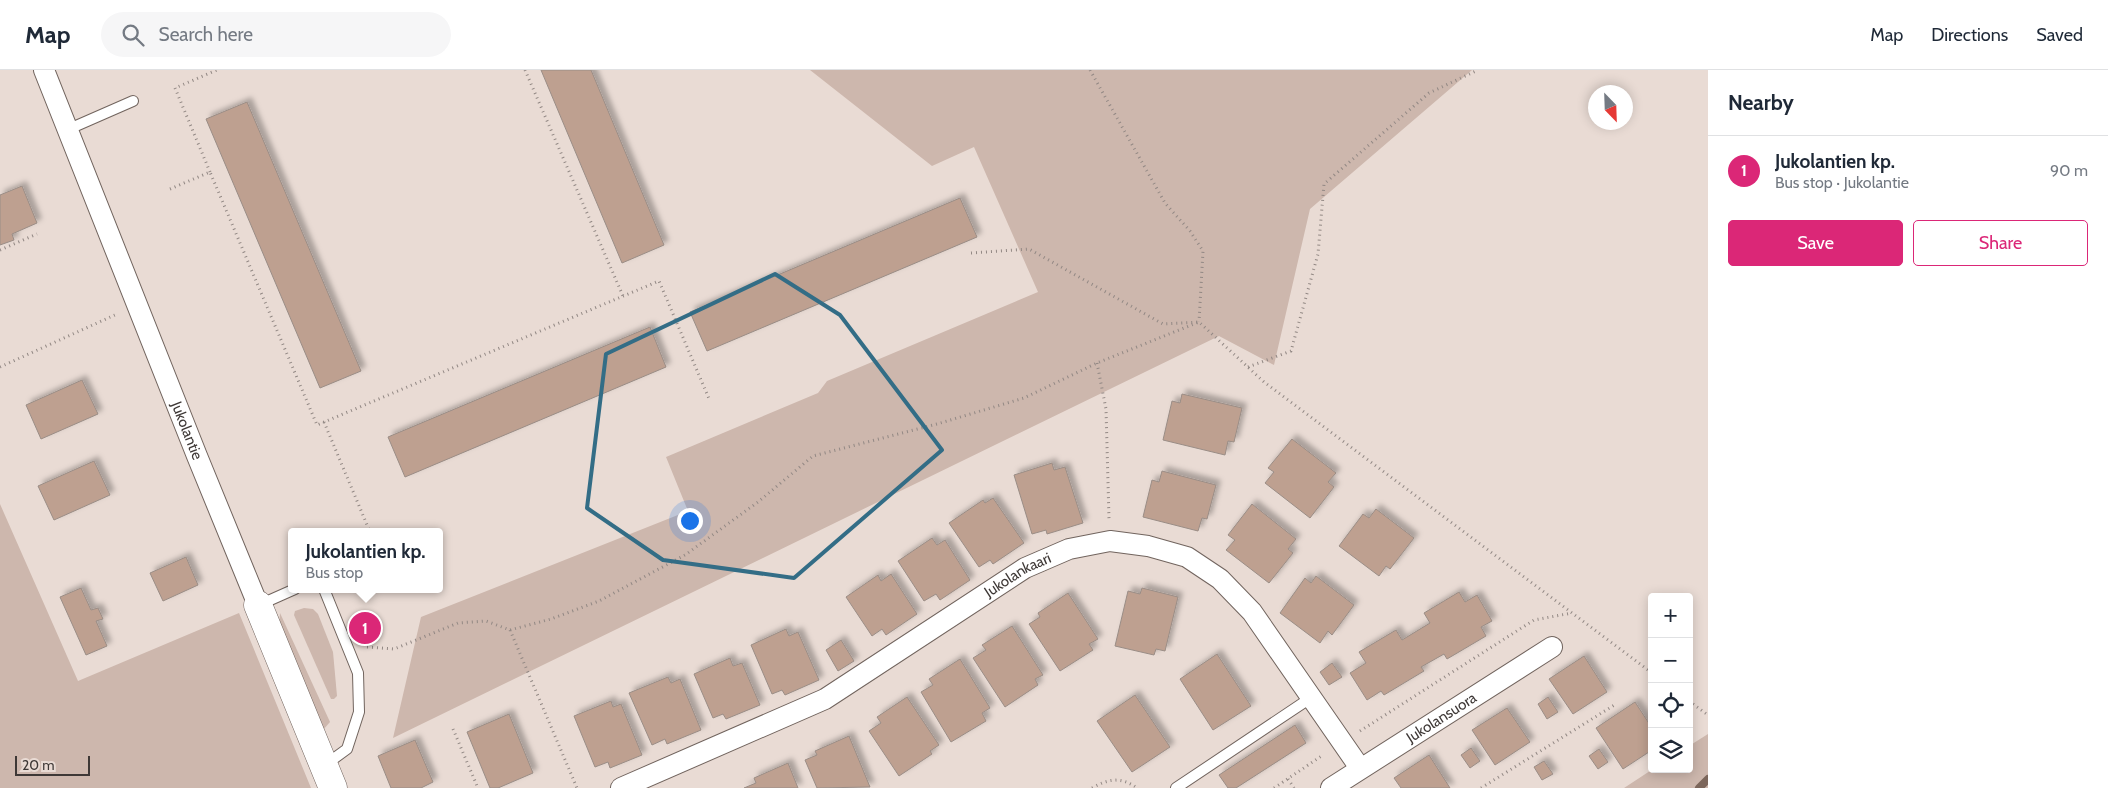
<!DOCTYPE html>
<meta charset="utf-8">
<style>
:root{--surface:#fff;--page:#f6f6f7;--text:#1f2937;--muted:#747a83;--line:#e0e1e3;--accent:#db2777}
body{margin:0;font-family:Cabin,sans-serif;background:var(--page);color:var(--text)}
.controls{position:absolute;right:15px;bottom:15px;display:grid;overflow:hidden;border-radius:5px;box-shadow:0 2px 12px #0003}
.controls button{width:45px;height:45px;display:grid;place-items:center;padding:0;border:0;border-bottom:1px solid var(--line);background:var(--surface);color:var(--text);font:25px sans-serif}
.compass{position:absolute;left:1588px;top:15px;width:45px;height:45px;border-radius:50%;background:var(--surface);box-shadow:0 2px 12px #0003;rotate:157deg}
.scale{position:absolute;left:15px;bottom:12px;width:75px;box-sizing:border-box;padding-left:5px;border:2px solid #3e3836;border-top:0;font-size:14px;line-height:18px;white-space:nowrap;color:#3e3836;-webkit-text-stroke:4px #e9dbd4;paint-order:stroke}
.you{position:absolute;left:689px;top:450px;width:18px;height:18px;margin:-12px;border:4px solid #fff;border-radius:50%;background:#1a73e8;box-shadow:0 0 0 8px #1a73e833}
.badge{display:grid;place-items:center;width:32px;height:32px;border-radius:50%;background:var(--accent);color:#fff;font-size:16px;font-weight:700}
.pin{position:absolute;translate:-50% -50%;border:2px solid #fff;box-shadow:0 1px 5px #0006}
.popup{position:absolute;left:288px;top:458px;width:155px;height:65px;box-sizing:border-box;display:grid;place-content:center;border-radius:5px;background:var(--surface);filter:drop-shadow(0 1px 4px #0005);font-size:16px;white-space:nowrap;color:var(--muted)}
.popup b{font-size:19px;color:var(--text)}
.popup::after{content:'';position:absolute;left:50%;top:100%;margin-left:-10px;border:10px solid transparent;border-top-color:var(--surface)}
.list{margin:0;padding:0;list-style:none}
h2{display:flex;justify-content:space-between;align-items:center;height:65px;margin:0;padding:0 20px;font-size:21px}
h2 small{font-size:16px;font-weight:400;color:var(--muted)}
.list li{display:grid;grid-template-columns:32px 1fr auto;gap:15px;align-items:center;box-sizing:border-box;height:70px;padding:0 20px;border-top:1px solid var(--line)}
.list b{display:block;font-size:19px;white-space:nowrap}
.list p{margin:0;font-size:16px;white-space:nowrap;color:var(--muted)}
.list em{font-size:16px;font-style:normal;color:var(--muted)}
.actions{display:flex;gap:10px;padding:15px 20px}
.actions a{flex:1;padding:11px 0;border:1px solid var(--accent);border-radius:5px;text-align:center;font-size:18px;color:var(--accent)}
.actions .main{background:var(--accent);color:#fff}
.icon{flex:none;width:28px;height:28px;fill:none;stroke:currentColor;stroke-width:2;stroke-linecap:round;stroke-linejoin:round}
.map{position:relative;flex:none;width:1708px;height:718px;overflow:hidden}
header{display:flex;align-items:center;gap:30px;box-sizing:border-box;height:70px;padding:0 25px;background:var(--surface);border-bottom:1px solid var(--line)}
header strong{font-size:24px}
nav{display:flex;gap:28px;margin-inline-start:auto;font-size:18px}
.search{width:350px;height:45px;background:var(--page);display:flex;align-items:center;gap:12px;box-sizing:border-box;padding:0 18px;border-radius:28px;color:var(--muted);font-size:19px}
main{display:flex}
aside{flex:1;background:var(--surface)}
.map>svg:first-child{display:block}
</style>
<header>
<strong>Map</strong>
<div class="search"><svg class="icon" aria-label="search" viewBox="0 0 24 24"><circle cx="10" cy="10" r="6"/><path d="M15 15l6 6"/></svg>Search here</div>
<nav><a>Map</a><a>Directions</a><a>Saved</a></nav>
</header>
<main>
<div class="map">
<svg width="1708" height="718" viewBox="0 0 1708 718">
<defs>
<filter id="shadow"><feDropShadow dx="4.5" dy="-4.5" stdDeviation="2.5" flood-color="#0004"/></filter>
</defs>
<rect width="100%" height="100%" fill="#e9dbd4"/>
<g fill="#cdb7ad">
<path d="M810,0h662l-162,139 -36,156 -55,-29 -826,402 28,-121 267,-106 -22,-54 152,-64 9,-12 211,-89 -64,-145 -42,19z"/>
<path d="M0,434l78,177 161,-68 72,175h-311z"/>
<path d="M304,538l9,1 5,5 15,38 4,44 -3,3h-3l-37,-84 1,-4z"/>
<path d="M280,543l50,109 -7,8 -44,-103z"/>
<path d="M1708,664v54h-84l29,-19h36v-23z"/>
</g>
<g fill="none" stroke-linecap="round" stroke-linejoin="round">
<path stroke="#7c665b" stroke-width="8" d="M1699,718l9,-9"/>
</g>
<g fill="#bea090" stroke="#9a8d86" filter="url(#shadow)">
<path d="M541,0h50l73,175 -42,18z"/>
<path d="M247,32l114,269 -41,17 -114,-269z"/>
<path d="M22,116l15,37 -25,11 2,6 -14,5v-50z"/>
<path d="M960,128l17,39 -270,114 -17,-39z"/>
<path d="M650,257l16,40 -261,110 -17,-40z"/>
<path d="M82,310l16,34 -57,25 -15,-34z"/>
<path d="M1182,324l60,14 -8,34 -6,-1 -3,14 -62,-15 9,-39 8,2z"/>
<path d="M1292,369l44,34 -8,9 6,5 -24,31 -45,-35 9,-11 -6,-4z"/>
<path d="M94,391l16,34 -56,25 -16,-34z"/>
<path d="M1052,393l2,7 11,-3 18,56 -36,11 -1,-4 -14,4 -18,-59z"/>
<path d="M1162,401l54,14 -9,34 -5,-1 -4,13 -55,-14 9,-37 7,2z"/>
<path d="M993,428l31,45 -31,21 -3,-4 -11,7 -30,-44 34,-23 2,3z"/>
<path d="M1252,434l44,35 -8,10 5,4 -24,30 -43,-33 9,-10 -7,-5z"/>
<path d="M1376,439l38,29 -24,31 -4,-3 -7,10 -40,-30 24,-32 6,4z"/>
<path d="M932,468l5,7 8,-5 25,40 -30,20 -4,-6 -12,7 -26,-40z"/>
<path d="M186,487l12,28 -35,16 -13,-28z"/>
<path d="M891,504l26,40 -31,21 -4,-6 -10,7 -26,-39 32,-22 3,6z"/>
<path d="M1316,506l38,29 -22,30 -4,-4 -8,12 -40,-30 25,-35 6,5z"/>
<path d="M81,518l10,22 7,-2 5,11 -7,2 11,25 -21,9 -26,-58z"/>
<path d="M1142,518l36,9 -13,54 -9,-2 -2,6 -39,-9 13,-55 12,3z"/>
<path d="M1459,522l6,10 12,-7 15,26 -11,6 5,9 -39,23 -3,-5 -23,13 3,4 -40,24 -3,-4 -14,9 -17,-27 16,-10 -7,-11 37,-22 6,10 28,-17 -6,-10z"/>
<path d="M1068,523l30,46 -9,5 4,6 -33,21 -31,-47 11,-7 -2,-4z"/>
<path d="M366,550l5,12 -6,2 -5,-11z"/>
<path d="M1012,556l31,49 -8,4 3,6 -33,22 -32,-49 13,-8 -4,-5z"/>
<path d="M786,559l3,7 9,-4 21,48 -34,15 -3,-5 -10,4 -21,-49z"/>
<path d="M841,570l13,21 -16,10 -12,-21z"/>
<path d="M1217,584l34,52 -38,24 -33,-51z"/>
<path d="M1584,586l23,36 -34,22 -24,-35z"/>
<path d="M730,588l3,8 9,-3 18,42 -34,14 -3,-5 -10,4 -19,-44z"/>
<path d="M960,589l30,49 -8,5 4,8 -35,21 -30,-50 12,-7 -4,-6z"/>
<path d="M1332,593l10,14 -13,8 -9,-13z"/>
<path d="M668,607l3,6 9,-4 21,51 -34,14 -2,-5 -13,6 -23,-52z"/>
<path d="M1135,625l35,52 -38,25 -35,-51z"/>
<path d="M907,627l32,48 -9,6 2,3 -33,22 -30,-45 12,-8 -4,-6z"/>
<path d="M1548,627l10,15 -11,7 -9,-15z"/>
<path d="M611,631l2,6 8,-3 21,51 -32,13 -2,-6 -13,5 -21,-51z"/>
<path d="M1635,632l17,26v22l-29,19 -27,-41z"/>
<path d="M1507,638l23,34 -35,23 -23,-35z"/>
<path d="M509,644l24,59 -35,15h-8l-23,-56z"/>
<path d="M1295,655l11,18 -70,45h-8l-9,-13z"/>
<path d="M849,666l21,51 -53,1 -12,-28 12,-5 -2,-4z"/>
<path d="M415,670l18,42 -12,6h-30l-13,-32z"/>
<path d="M1471,678l9,13 -10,7 -9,-13z"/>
<path d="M1599,679l9,13 -10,7 -9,-13z"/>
<path d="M1429,685l21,33h-49l-7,-10z"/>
<path d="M1544,691l9,13 -11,6 -8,-13z"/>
<path d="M788,693l10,25h-54l12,-5 -2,-5z"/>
</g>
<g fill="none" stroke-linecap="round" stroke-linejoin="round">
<defs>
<g id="lane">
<path d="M69,59l64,-28"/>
<path d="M324,519l34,84 1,39 -12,37 -22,16"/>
<path d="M259,535l36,-16"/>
<path d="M1176,718l136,-91"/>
</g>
<g id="street">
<path id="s1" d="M44,0l153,386 61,149"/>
<path id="s2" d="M621,718l204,-89 200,-131 44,-19 41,-8 38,5 39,11 33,22 32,33 108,156"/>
<path id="s3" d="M1331,718l221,-141"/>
</g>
<path id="secondary" d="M258,535l75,183"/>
</defs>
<use href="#lane" stroke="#71645e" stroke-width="12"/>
<use href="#street" stroke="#71645e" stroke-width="22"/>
<use href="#secondary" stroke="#71645e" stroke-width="29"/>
<g stroke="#928884" stroke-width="3" stroke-dasharray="1 4" stroke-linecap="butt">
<path d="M525,0l98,226"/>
<path d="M1090,0l75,133 25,28 13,20 -4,71"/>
<path d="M210,102l-35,-84 42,-18"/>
<path d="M170,119l40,-17 107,253 342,-144 51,120"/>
<path d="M0,180l37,-16"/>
<path d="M971,183l58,-4 134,75 36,-2 65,60 388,291"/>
<path d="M1097,293l9,46 3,110"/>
<path d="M0,297l117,-53"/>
<path d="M1248,297l43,-16 27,-97 6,-70 105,-91 49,-23"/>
<path d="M324,352l46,110"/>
<path d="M510,560l67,158"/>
<path d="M367,577l27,2 64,-26 28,-2 24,9 41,-11 48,-18 86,-46 73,-53 55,-46 124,-32 87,-26 73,-35 102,-41"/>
<path d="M1689,631l19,14"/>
<path d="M453,659l25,59"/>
<path d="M1360,661l174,-111 38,-7"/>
<path d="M1288,709l6,9"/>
<path d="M1092,718c17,-10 30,-11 45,0"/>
<path d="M1274,718l49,-33"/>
<path d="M1481,718l135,-84"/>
</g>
<use href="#lane" stroke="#fff" stroke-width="10"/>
<use href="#street" stroke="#fff" stroke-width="20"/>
<use href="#secondary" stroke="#fff" stroke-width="28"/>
</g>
<path fill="none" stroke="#336d86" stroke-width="4" stroke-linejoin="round" d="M775,204l65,41 102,135 -148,128 -131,-18 -76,-52 19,-154z"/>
<g text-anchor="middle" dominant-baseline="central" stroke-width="4" stroke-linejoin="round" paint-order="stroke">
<g font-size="15" fill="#3e3836" stroke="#e9dbd4">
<text stroke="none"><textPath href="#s1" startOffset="388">Jukolantie</textPath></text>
<text stroke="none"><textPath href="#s2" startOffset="452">Jukolankaari</textPath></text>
<text stroke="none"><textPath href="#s3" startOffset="131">Jukolansuora</textPath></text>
</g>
</g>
</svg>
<div class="controls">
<button>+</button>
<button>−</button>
<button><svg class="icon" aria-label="locate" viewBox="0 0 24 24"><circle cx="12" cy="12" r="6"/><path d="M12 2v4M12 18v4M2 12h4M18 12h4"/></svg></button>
<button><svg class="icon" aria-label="layers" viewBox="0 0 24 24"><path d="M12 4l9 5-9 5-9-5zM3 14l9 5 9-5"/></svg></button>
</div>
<svg class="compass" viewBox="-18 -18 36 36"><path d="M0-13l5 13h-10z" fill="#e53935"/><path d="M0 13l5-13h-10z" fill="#747a83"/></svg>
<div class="scale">20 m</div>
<div class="you"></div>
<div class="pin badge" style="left:365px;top:558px">1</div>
<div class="popup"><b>Jukolantien kp.</b>Bus stop</div>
</div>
<aside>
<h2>Nearby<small></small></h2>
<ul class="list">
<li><span class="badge">1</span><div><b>Jukolantien kp.</b><p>Bus stop · Jukolantie</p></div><em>90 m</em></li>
</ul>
<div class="actions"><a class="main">Save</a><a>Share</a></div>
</aside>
</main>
